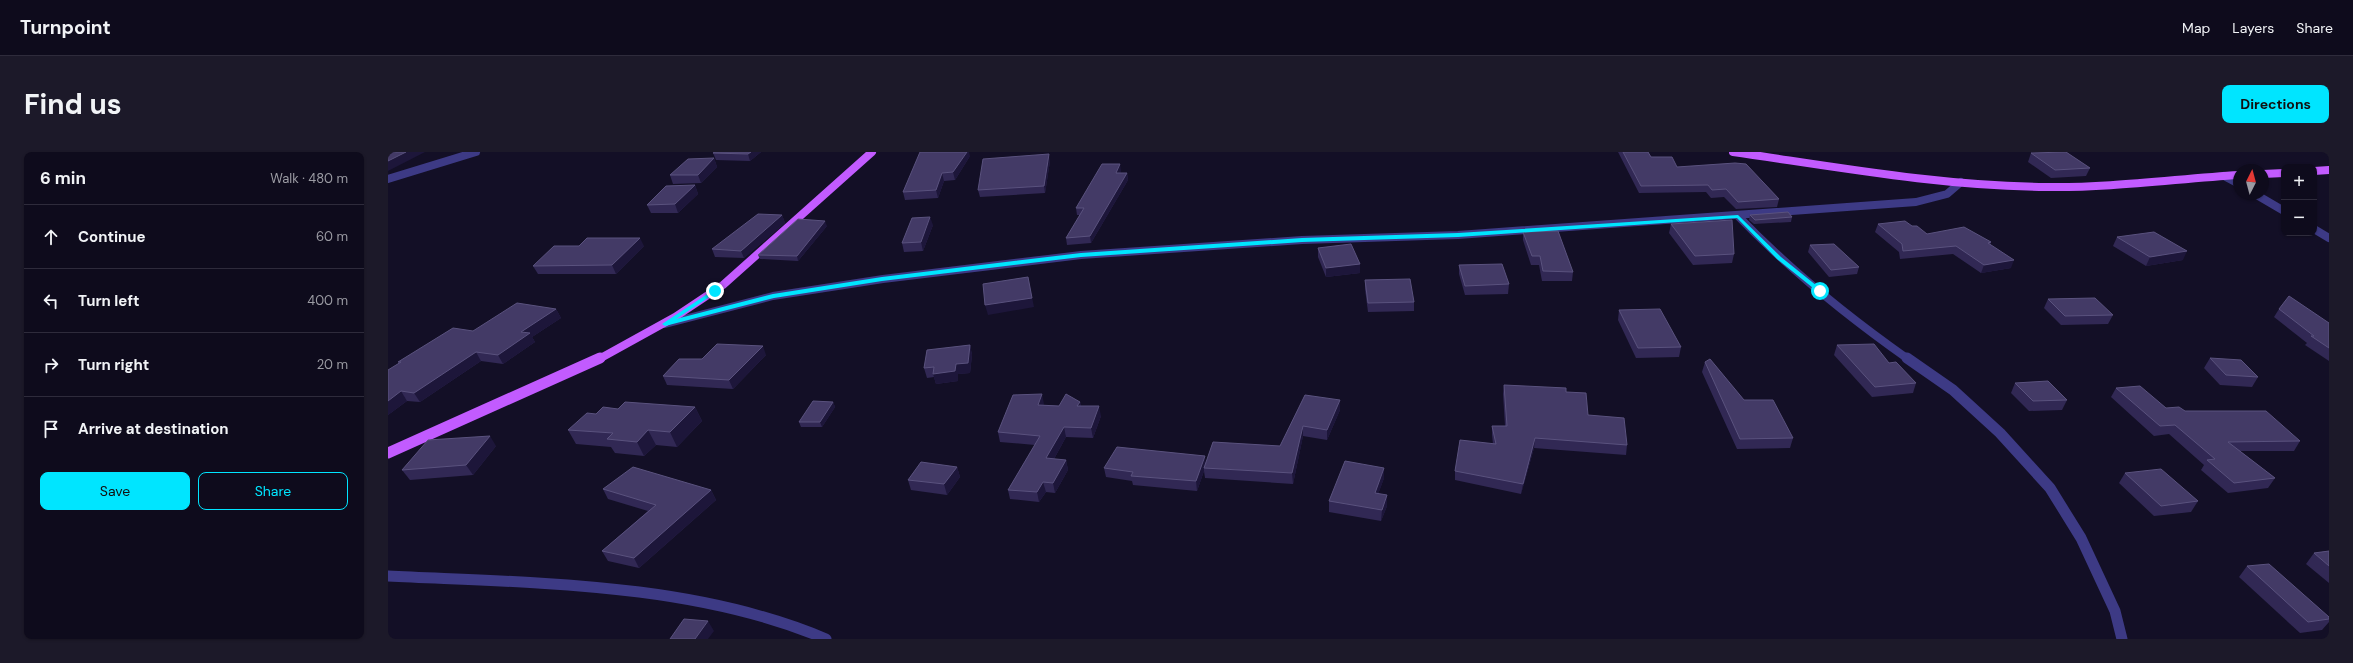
<!DOCTYPE html>
<meta charset="utf-8">
<style>
:root{--surface:#0e0b1c;--page:#1c1929;--text:#f1f3f6;--muted:#9b9ba3;--line:#2e2b3b;--accent:#00e5ff}
body{margin:0;font-family:"DM Sans",sans-serif;background:var(--page);color:var(--text)}
.controls{position:absolute;right:12px;top:12px;display:grid;overflow:hidden;border-radius:8px;box-shadow:0 1px 3px #0004}
.controls button{width:36px;height:36px;display:grid;place-items:center;padding:0;border:0;border-bottom:1px solid var(--line);background:var(--surface);color:var(--text);font:20px sans-serif}
.compass{position:absolute;left:1845px;top:12px;width:36px;height:36px;border-radius:50%;background:var(--surface);box-shadow:0 1px 3px #0004;rotate:6deg}
.stop{position:absolute;width:12px;height:12px;margin:-9px;border:3px solid #00e5ff;border-radius:50%;background:#fff}
.stop.end{background:#00e5ff;border-color:#fff;box-shadow:0 1px 4px #0008}
.list{margin:0;padding:0;list-style:none}
h2{display:flex;justify-content:space-between;align-items:center;height:52px;margin:0;padding:0 16px;font-size:17px}
h2 small{font-size:13px;font-weight:400;color:var(--muted)}
.list li{display:grid;grid-template-columns:26px 1fr auto;gap:12px;align-items:center;box-sizing:border-box;height:64px;padding:0 16px;border-top:1px solid var(--line)}
.list b{display:block;font-size:15px;white-space:nowrap}
.list em{font-size:13px;font-style:normal;color:var(--muted)}
.actions{display:flex;gap:8px;padding:12px 16px}
.actions a{flex:1;padding:9px 0;border:1px solid var(--accent);border-radius:8px;text-align:center;font-size:14px;color:var(--accent)}
.actions .main{background:var(--accent);color:#111}
.icon{flex:none;width:22px;height:22px;fill:none;stroke:currentColor;stroke-width:2;stroke-linecap:round;stroke-linejoin:round}
.map{position:relative;flex:none;width:1941px;height:487px;overflow:hidden;border-radius:8px}
header{display:flex;align-items:center;gap:24px;box-sizing:border-box;height:56px;padding:0 20px;background:var(--surface);border-bottom:1px solid var(--line)}
header strong{font-size:19px}
nav{display:flex;gap:22px;margin-inline-start:auto;font-size:14px}
.intro{display:flex;align-items:center;justify-content:space-between;box-sizing:border-box;height:96px;padding:0 24px}
h1{margin:0;font-size:28px}
.button{padding:10px 18px;border-radius:8px;background:var(--accent);color:#111;font-size:14px;font-weight:700}
main{display:flex;gap:24px;padding:0 24px}
aside{flex:1;background:var(--surface);border-radius:8px;box-shadow:0 1px 3px #0004}
.map>svg:first-child{display:block}
</style>
<header>
<strong>Turnpoint</strong>
<nav><a>Map</a><a>Layers</a><a>Share</a></nav>
</header>
<div class="intro"><h1>Find us</h1><a class="button">Directions</a></div>
<main>
<aside>
<h2>6 min<small>Walk · 480 m</small></h2>
<ul class="list">
<li><svg class="icon" aria-label="ahead" viewBox="0 0 24 24"><path d="M12 20V5M6 11l6-6 6 6"/></svg><div><b>Continue</b></div><em>60 m</em></li>
<li><svg class="icon" aria-label="left" viewBox="0 0 24 24"><path d="M17 20v-9H6M10 6l-5 5 5 5"/></svg><div><b>Turn left</b></div><em>400 m</em></li>
<li><svg class="icon" aria-label="right" viewBox="0 0 24 24"><path d="M7 20v-9h11M14 6l5 5-5 5"/></svg><div><b>Turn right</b></div><em>20 m</em></li>
<li><svg class="icon" aria-label="arrive" viewBox="0 0 24 24"><path d="M6 21V4h12l-3 4 3 4H6"/></svg><div><b>Arrive at destination</b></div></li>
</ul>
<div class="actions"><a class="main">Save</a><a>Share</a></div>
</aside>
<div class="map">
<svg width="1941" height="487" viewBox="0 0 1941 487">
<rect width="100%" height="100%" fill="#130f26"/>
<g fill="none" stroke-linecap="round" stroke-linejoin="round">
<g stroke="#3d3a85" stroke-width="8">
<path d="M1836,24l15,8"/>
<path d="M0,27l88,-27"/>
<path d="M1867,42l29,17"/>
<path d="M1350,64c52,54 109,100 170,143"/>
<path d="M1926,77l15,9"/>
<path d="M277,172l108,-28 110,-17 198,-24 221,-15 156,-5 458,-33 31,-8 14,-12"/>
</g>
<g stroke="#3d3a85" stroke-width="11">
<path d="M1519,206l46,32 47,43 50,55 31,50 34,73 7,28"/>
<path d="M0,424c143,7 304,6 438,63"/>
</g>
<g stroke="#c25bff" stroke-width="8">
<path d="M1345,0c104,15 208,34 313,35 64,1 129,-8 193,-12"/>
<path d="M1926,19l15,-1"/>
<path d="M1875,22l21,-1"/>
<path d="M211,207l76,-42 48,-32 149,-133"/>
</g>
<path stroke="#c25bff" stroke-width="11" d="M0,301l212,-95"/>
</g>
<g fill="#312854">
<path d="M327,0h46l-11,9 -34,-1 -3,-7z"/>
<path d="M1230,0h30l3,5 26,10 102,32 -2,8 -41,2 -12,-12 -13,1 -5,-6 -67,1z"/>
<path d="M1643,1l59,15 -4,8 -35,2 -23,-16z"/>
<path d="M582,4l-15,24 -11,1 -6,17 -33,2 -2,-8z"/>
<path d="M326,6l3,9 -16,16 -28,1 -3,-9z"/>
<path d="M662,9l-5,32 -65,4 -2,-7z"/>
<path d="M733,19l-1,2h7l1,7 -37,63 -24,2 -1,-7 14,-23h-3l-1,-7z"/>
<path d="M307,33l3,9 -20,19h-27l-4,-8z"/>
<path d="M394,63l3,8 -41,35 -29,-1 -3,-8z"/>
<path d="M1362,63l42,2 -1,5 -37,2 -5,-4z"/>
<path d="M1283,72l63,30 -2,9 -39,2 -24,-32z"/>
<path d="M1490,72l34,2 15,8 64,8 -1,3 21,23 -30,5 -28,-19 -53,5 -1,-7 -24,-20z"/>
<path d="M545,73l-10,26 -19,1 -2,-9z"/>
<path d="M439,74l-29,35 -38,-2 -2,-4z"/>
<path d="M1135,80l50,40 -1,9h-30l-3,-16h-8l-8,-25z"/>
<path d="M1729,85l66,23 -37,6 -33,-20z"/>
<path d="M1422,93l49,22 -2,7 -28,3 -21,-25z"/>
<path d="M256,94l-28,28h-78l-5,-8z"/>
<path d="M930,96l42,16v9l-34,4 -8,-20z"/>
<path d="M1071,113l50,19 -1,10 -43,1 -6,-21z"/>
<path d="M977,128l49,22v9l-46,1 -3,-23z"/>
<path d="M1660,147l65,16 -5,9 -47,1 -17,-17z"/>
<path d="M168,157l5,9 -29,19 3,5 -32,22 -22,-3 -61,41 -13,-1 -19,14 11,-52 -1,-1 75,-31z"/>
<path d="M1891,157l50,14v38l-24,-16 2,-2 -33,-26z"/>
<path d="M1231,158l62,37 -2,10 -43,1 -18,-38z"/>
<path d="M582,193l2,10 -2,18 -12,1v7l-22,3 -2,-7 -7,1 -3,-10z"/>
<path d="M1449,193l52,18 27,20 -3,10 -41,4 -38,-42z"/>
<path d="M378,203l-33,34 -66,-4 -4,-9 39,-17z"/>
<path d="M1822,206l48,19 -6,10 -32,-2 -16,-17z"/>
<path d="M1317,210l39,38 49,38 -3,10 -53,1 -35,-77z"/>
<path d="M1627,231l52,17 -5,10 -33,1 -18,-18z"/>
<path d="M1116,233l62,7 22,23 39,30 -1,10 -92,-7 -13,46 -66,-14v-9l38,-27 -1,-9v-9h13l-2,-32z"/>
<path d="M1728,236l50,20 19,3 115,30 -6,10h-54l35,27 -7,10 -40,5 -27,-23 3,-5 -35,-31 -15,2 -43,-39z"/>
<path d="M917,243l35,15 -13,30 -24,-4 -10,48 -88,-6 -1,-7 -7,20 -64,-6 -1,-4 -26,-4 -2,-9 102,-6 74,-16z"/>
<path d="M445,250l2,5 -13,20h-21l-2,-5z"/>
<path d="M692,250l1,4 20,10 -8,22 -27,-1 -12,22 12,1 2,10 -13,23 -9,-1 -7,10 -29,-3 -2,-9 27,-45 -35,-3 -2,-10 46,-28 -1,1 16,1z"/>
<path d="M307,255l7,14 -25,26 -21,-2 -12,11 -29,-3 -4,-6 -35,-3 -8,-14 28,-16 22,-5z"/>
<path d="M108,294l-23,29 -63,5 -8,-10z"/>
<path d="M569,315l3,10 -13,18 -36,-5 -3,-10z"/>
<path d="M1737,321l73,28 -7,11 -37,4 -35,-33z"/>
<path d="M996,326l-6,16 9,12 -6,15 -52,-9v-11z"/>
<path d="M215,337l108,1 5,10 -77,68 -31,-7 -6,-10 46,-40 -40,-12z"/>
<path d="M1941,399v32l-23,-19 8,-11z"/>
<path d="M1859,414l82,51v5l-7,8 -22,3 -61,-56z"/>
</g>
<g fill="#1d163a">
<path d="M18,0h19l-37,19v-10z"/>
<path d="M363,0h10l-11,9 -2,-7z"/>
<path d="M579,0h2l1,4 -15,24 -2,-8z"/>
<path d="M661,2l1,7 -5,32 -1,-7z"/>
<path d="M326,6l3,9 -16,16 -3,-8z"/>
<path d="M732,12l1,7 -4,8 -1,-6z"/>
<path d="M554,21l2,8 -6,17 -2,-8z"/>
<path d="M739,21l1,7 -37,63 -1,-7z"/>
<path d="M307,33l3,9 -20,19 -3,-9z"/>
<path d="M394,63l3,8 -41,35 -3,-7z"/>
<path d="M542,65l3,8 -10,26 -2,-9z"/>
<path d="M437,69l2,5 -29,35 -1,-5z"/>
<path d="M252,86l4,8 -28,28 -4,-9z"/>
<path d="M1799,99l-4,9 -37,6 4,-9z"/>
<path d="M1626,108l-3,8 -30,5 3,-8z"/>
<path d="M972,112v9l-34,4v-9z"/>
<path d="M640,125l6,30 -46,8 -3,-10z"/>
<path d="M168,157l5,9 -29,19 3,5 -32,22 -5,-9 23,-23z"/>
<path d="M582,193l2,10 -2,18 -12,1v7l-22,3 -3,-10 23,-10z"/>
<path d="M375,194l3,9 -33,34 -4,-9z"/>
<path d="M88,200l5,9 -61,41 -6,-9z"/>
<path d="M13,239l6,10 -19,14v-14z"/>
<path d="M654,242l2,10 -4,11 -2,-10z"/>
<path d="M952,248v10l-13,30v-10z"/>
<path d="M445,250l2,5 -13,20 -2,-5z"/>
<path d="M692,250l2,9 -5,-5z"/>
<path d="M711,254l2,10 -8,22 -2,-10z"/>
<path d="M307,255l7,14 -25,26 -7,-15z"/>
<path d="M915,274v10l-10,48 -1,-11z"/>
<path d="M676,275l2,10 -17,31 -3,-10z"/>
<path d="M260,278l8,15 -12,11 -7,-14z"/>
<path d="M102,284l6,10 -23,29 -7,-10z"/>
<path d="M1147,286l-1,10 -13,46 2,-10z"/>
<path d="M817,304l1,9 -2,3v3l-7,20 -1,-10z"/>
<path d="M678,308l2,10 -13,23 -2,-10z"/>
<path d="M569,315l3,10 -13,18 -3,-11z"/>
<path d="M996,316v10l-9,25v-10z"/>
<path d="M655,330l3,10 -7,10 -2,-10z"/>
<path d="M323,338l5,10 -77,68 -5,-10z"/>
<path d="M999,343v11l-6,15 1,-11z"/>
<path d="M320,469l6,10 -6,8h-13z"/>
</g>
<g fill="#433a66" stroke="#5a527e">
<path d="M0,0h18l-18,9z"/>
<path d="M327,0h36l-3,2 -35,-1z"/>
<path d="M532,0h47l-14,20 -11,1 -6,17 -33,2z"/>
<path d="M1235,0h25l3,5h21l5,10 58,-4 11,1 33,35 -41,3 -12,-13 -14,1 -4,-5 -67,1z"/>
<path d="M1678,0l24,16 -35,2 -24,-17z"/>
<path d="M661,2l-5,32 -66,4 5,-31z"/>
<path d="M326,6l-16,17h-28l18,-16z"/>
<path d="M714,12h18l-4,9h11l-37,63 -24,2 18,-30h-8z"/>
<path d="M307,33l-20,19 -28,1 19,-19z"/>
<path d="M1400,60l4,5 -37,3 -5,-5z"/>
<path d="M370,62l24,1 -41,36 -29,-2z"/>
<path d="M542,65l-9,25 -19,1 10,-25z"/>
<path d="M410,67l27,2 -28,35 -39,-1z"/>
<path d="M1344,68l2,34 -39,2 -24,-32z"/>
<path d="M1517,69l7,5h5l10,8 37,-7 27,15 -3,1 26,17 -30,5 -28,-19 -53,5 -1,-7 -24,-20z"/>
<path d="M1170,79l15,41 -30,-1 -3,-15h-8l-9,-24z"/>
<path d="M1766,80l33,19 -37,6 -33,-20z"/>
<path d="M199,86h53l-28,27 -79,1 21,-20h25z"/>
<path d="M963,92l9,20 -34,4 -8,-20z"/>
<path d="M1446,92l25,23 -28,3 -21,-25z"/>
<path d="M1114,112l7,20 -44,2 -6,-21z"/>
<path d="M640,125l4,21 -47,7 -2,-21z"/>
<path d="M1022,127l4,23 -46,1 -3,-23z"/>
<path d="M1901,144l40,27v25l-18,-12h3l-35,-27z"/>
<path d="M1707,146l18,17 -48,1 -17,-17z"/>
<path d="M129,151l39,6 -35,23 9,1 -32,22 -22,-3 -62,41 -13,-2 -13,10v-31l13,-8h-3l55,-34 20,3z"/>
<path d="M1272,157l21,38 -43,1 -19,-38z"/>
<path d="M329,192l46,2 -34,34 -66,-4 16,-17h23z"/>
<path d="M1486,192l15,19 7,-1 20,21 -41,4 -38,-42z"/>
<path d="M582,193l-2,18 -12,1 -1,7 -22,3 1,-7 -10,1 3,-18z"/>
<path d="M1822,206l31,2 17,17 -32,-2z"/>
<path d="M1322,207l34,41h29l20,38 -53,1 -35,-77z"/>
<path d="M1660,229l19,19 -34,1 -18,-18z"/>
<path d="M1116,233l62,3v4l20,1 2,22 36,3 3,27 -92,-7 -12,46 -68,-13 5,-31 36,4 -4,-18h15z"/>
<path d="M1752,234l26,22 13,-1 6,4h81l34,30 -72,1 47,36 -41,5 -27,-23 8,-1 -40,-34 -15,1 -44,-38z"/>
<path d="M654,242l-4,11 21,1 7,-12 14,8 -3,4h22l-8,22 -27,-1 -18,31 20,2 -13,23 -10,-1 -6,10 -29,-2 32,-54 -42,-4 15,-37z"/>
<path d="M917,243l35,5 -13,30 -24,-4 -11,47 -88,-5 9,-26 67,4z"/>
<path d="M425,249l20,1 -13,20h-21z"/>
<path d="M237,250l70,5 -25,25 -22,-2 -11,12 -30,-3 6,-6 -45,-3 19,-17 9,1 7,-7 15,2z"/>
<path d="M102,284l-24,29 -64,5 26,-30z"/>
<path d="M729,295l88,9 -9,25 -65,-5 2,-4 -29,-4z"/>
<path d="M957,309l39,7 -9,25 12,2 -5,15 -53,-9z"/>
<path d="M533,310l36,5 -13,17 -36,-4z"/>
<path d="M245,315l78,23 -77,68 -32,-7 54,-46 -53,-16z"/>
<path d="M1773,317l37,32 -37,5 -36,-33z"/>
<path d="M1941,399v15l-15,-13z"/>
<path d="M1881,412l60,53v2l-21,3 -61,-56z"/>
<path d="M296,467l24,2 -13,18h-25z"/>
</g>
<path fill="#00e5ff" d="M1350,63l43,42 41,33v2h-4l-41,-33 -40,-41 -279,19 -156,5 -221,15 -199,24 -108,17 -109,28 -3,-2 53,-35 2,3 -41,27 97,-25 109,-17 199,-24 221,-15 156,-5z"/>
</svg>
<div class="controls">
<button>+</button>
<button>−</button>
</div>
<svg class="compass" viewBox="-18 -18 36 36"><path d="M0-13l5 13h-10z" fill="#e53935"/><path d="M0 13l5-13h-10z" fill="#9b9ba3"/></svg>
<div class="stop" style="left:1432px;top:139px"></div>
<div class="stop end" style="left:327px;top:139px"></div>
</div>
</main>
